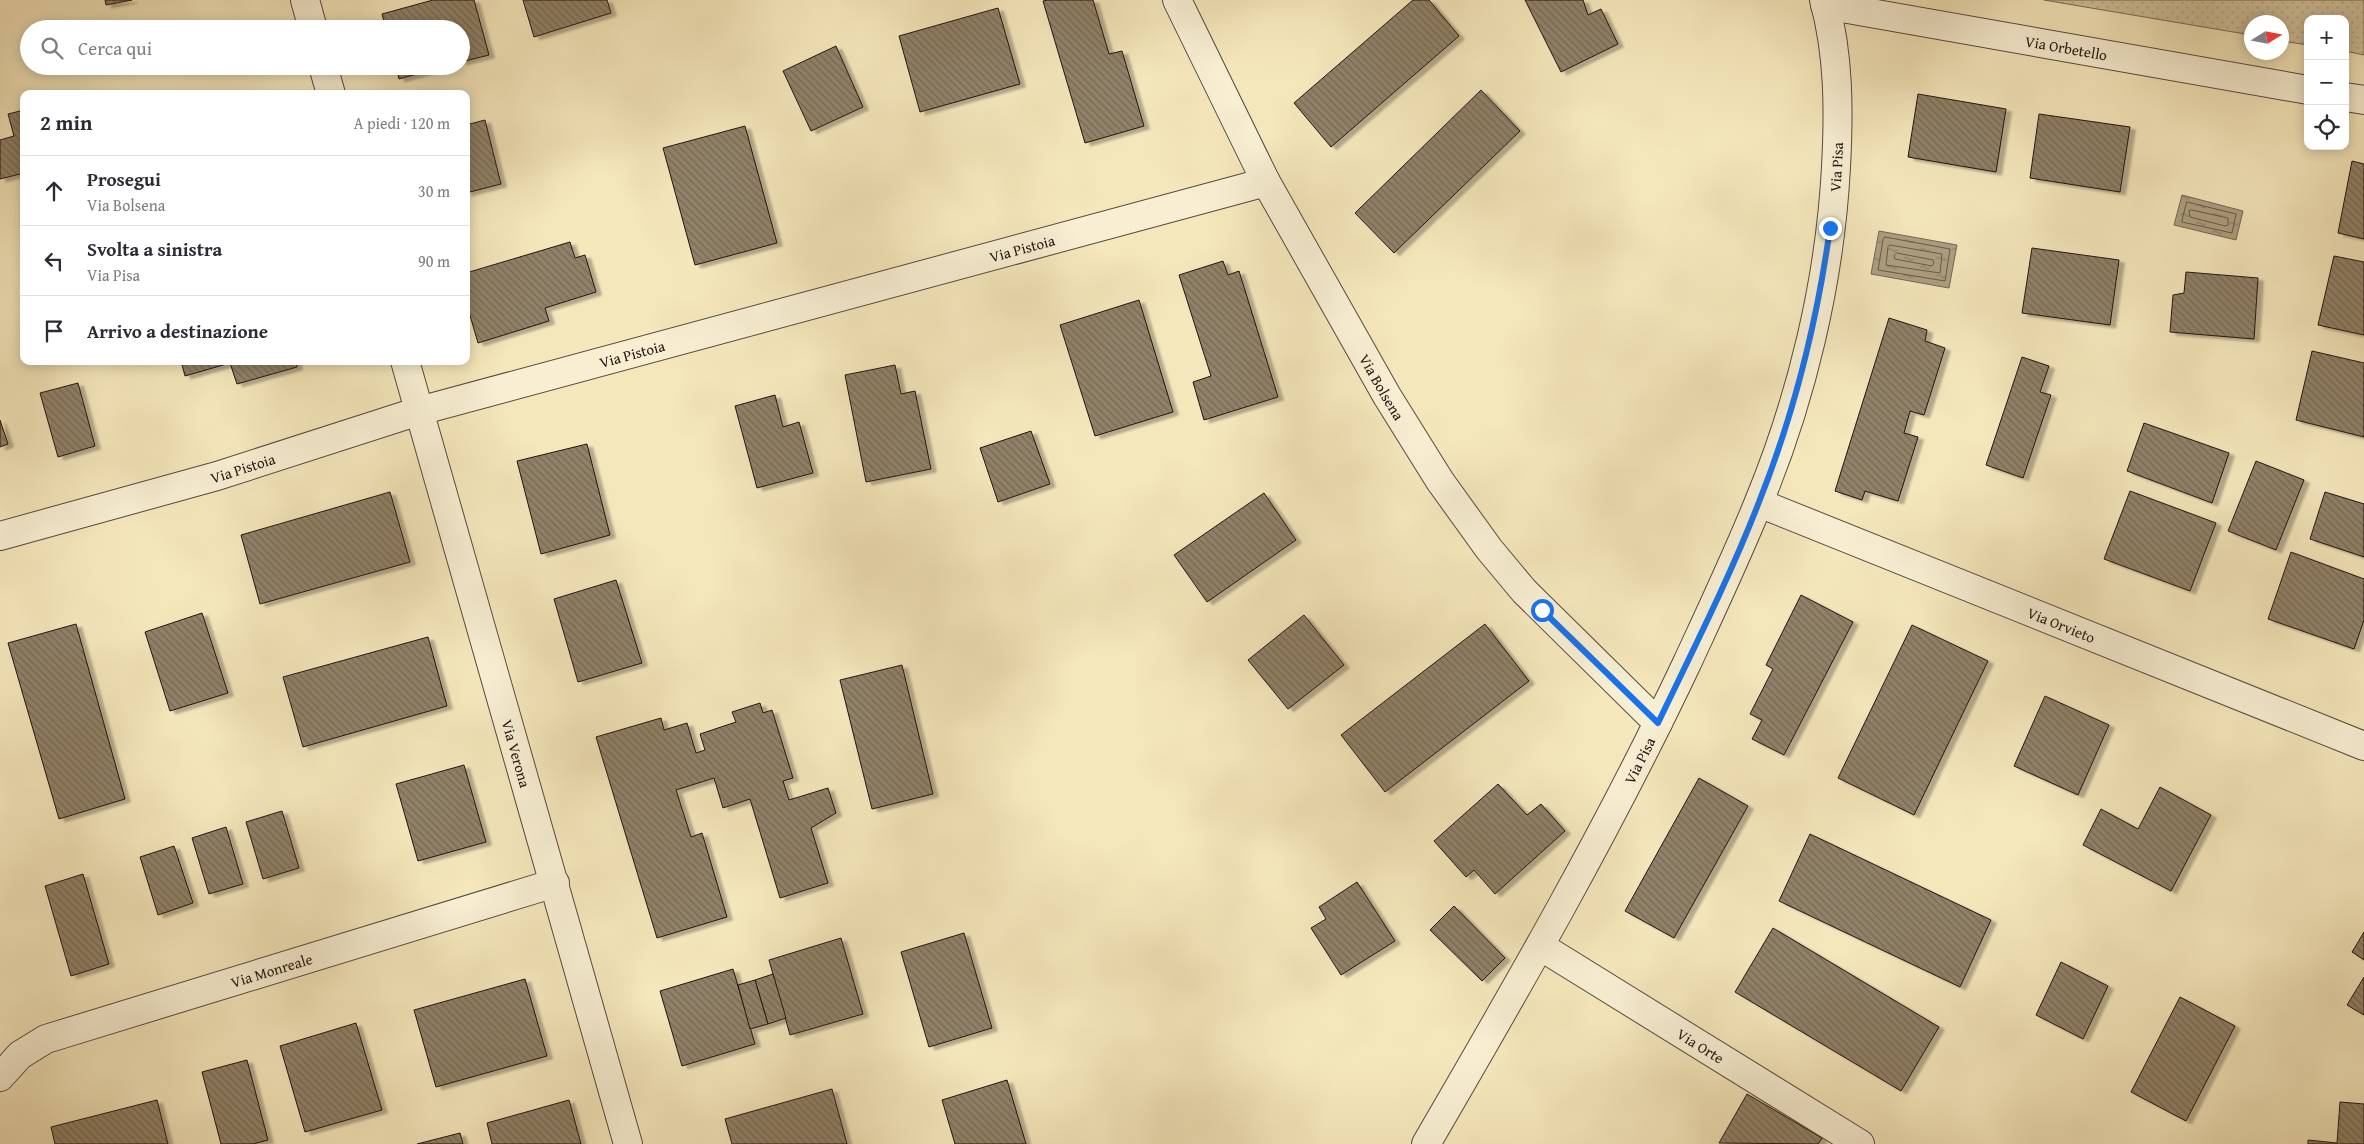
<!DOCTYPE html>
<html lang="it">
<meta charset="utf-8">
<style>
:root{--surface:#fff;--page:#f2f2f3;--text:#2b2b33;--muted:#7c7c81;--line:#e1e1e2}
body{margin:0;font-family:"Gentium Book Plus",serif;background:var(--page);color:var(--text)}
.controls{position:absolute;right:15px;top:15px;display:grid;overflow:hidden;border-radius:10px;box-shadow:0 2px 12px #0003}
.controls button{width:45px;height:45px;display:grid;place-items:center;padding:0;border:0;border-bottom:1px solid var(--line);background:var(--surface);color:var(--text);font:25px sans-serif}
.compass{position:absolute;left:2244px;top:15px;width:45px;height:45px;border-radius:50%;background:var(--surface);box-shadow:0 2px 12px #0003;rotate:79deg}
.stop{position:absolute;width:15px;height:15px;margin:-11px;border:4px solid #1a73e8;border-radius:50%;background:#fff}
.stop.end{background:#1a73e8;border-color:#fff;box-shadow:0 1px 5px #0008}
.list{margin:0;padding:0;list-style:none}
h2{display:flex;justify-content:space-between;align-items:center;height:65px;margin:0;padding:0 20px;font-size:21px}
h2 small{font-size:16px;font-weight:400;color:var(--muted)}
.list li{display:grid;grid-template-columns:32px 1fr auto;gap:15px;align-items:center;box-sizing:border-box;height:70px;padding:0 20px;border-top:1px solid var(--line)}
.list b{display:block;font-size:19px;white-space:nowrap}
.list p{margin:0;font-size:16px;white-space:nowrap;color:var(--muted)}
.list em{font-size:16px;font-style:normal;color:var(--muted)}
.icon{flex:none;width:28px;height:28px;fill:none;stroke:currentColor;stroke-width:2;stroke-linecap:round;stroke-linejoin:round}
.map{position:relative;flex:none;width:2364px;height:1144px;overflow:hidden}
.search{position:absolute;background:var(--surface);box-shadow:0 2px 12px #0003;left:20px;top:20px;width:450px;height:55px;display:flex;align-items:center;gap:12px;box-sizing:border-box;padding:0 18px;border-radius:28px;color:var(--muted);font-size:19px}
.panel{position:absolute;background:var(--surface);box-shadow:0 2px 12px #0003;left:20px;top:90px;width:450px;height:275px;border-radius:10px}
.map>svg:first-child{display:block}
</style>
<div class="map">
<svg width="2364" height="1144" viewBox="0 0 2364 1144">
<defs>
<pattern id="grass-dots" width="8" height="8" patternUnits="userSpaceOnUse" patternTransform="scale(1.25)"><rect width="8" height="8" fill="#d1c39f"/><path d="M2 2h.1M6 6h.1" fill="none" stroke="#b3a788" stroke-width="1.8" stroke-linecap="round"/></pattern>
<pattern id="water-ripples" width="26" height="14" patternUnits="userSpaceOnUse" patternTransform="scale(1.25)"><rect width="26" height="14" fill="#ad9f81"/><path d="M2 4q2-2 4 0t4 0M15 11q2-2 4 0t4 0" fill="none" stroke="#8c8068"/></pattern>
<pattern id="building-back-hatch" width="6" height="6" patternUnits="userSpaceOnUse" patternTransform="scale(1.25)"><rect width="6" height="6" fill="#908269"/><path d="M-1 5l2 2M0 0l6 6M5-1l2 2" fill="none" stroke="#756955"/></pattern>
<filter id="shadow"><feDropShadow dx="5.5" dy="3" stdDeviation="1" flood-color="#0004"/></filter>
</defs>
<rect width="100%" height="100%" fill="#f5e7bc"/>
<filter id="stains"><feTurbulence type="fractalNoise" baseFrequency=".004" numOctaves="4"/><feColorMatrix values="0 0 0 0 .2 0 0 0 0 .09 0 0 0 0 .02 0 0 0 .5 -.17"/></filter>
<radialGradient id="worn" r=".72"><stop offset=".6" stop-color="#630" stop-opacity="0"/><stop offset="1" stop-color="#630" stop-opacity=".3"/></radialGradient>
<path fill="url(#grass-dots)" stroke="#7a6c57" d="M2044,0h320v55l-19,-4v-32h-37v26l-26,-4v-19h-30l-1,13z"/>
<g fill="url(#water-ripples)" stroke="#756753">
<path d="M2182,195l61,16 -7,29 -62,-15z"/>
<path d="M1879,231l78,14 -8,43 -78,-14z"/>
</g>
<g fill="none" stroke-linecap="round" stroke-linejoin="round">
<g stroke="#685a48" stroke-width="1">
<path d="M2187,202l49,12 -4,19 -50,-11z"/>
<path d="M2192,210l36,8v7l-3,1 -35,-9 -1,-6z"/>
<path d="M1885,237l65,12 -5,32 -67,-11 5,-30z"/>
<path d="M1890,245l52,9 -2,19 -54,-8 2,-18z"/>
<path d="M1897,253l36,7 1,4 -2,2 -37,-7 -1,-3z"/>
</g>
</g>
<g fill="url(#building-back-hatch)" stroke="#22140f" filter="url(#shadow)">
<path d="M105,0h27l-26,5z"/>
<path d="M433,0h41l15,55 -28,7v-33h-75l-4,-15z"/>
<path d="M523,0h84l4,13 -77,24z"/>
<path d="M1048,0h45l16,54 13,-3 22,75 -59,17 -42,-142z"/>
<path d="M1413,0h16l30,36 -128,111 -37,-44z"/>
<path d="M1525,0h58l5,15 13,-6 17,35 -57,28z"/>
<path d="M998,8l22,76 -100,28 -21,-76z"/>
<path d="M836,46l27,61 -52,24 -28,-60z"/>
<path d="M396,66h50l-47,13z"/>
<path d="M1481,90l39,41 -126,122 -39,-40z"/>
<path d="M1918,94l88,15 -10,63 -88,-15z"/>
<path d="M24,110v63l-24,6v-39l14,-4 -6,-22z"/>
<path d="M2039,114l91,13 -10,65 -90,-14z"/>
<path d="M485,120l16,64 -35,9v-68z"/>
<path d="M745,126l32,117 -82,22 -32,-117z"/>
<path d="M2352,161l12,3v75l-26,-6z"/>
<path d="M570,242l5,16 10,-3 11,37 -51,16 4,13 -71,22 -9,-31h-3v-39z"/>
<path d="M2032,248l87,12 -9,65 -88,-12z"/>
<path d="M2334,256l30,6v73l-46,-10z"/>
<path d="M1223,261l5,14 11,-4 39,126 -74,23 -11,-38 18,-6 -32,-101z"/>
<path d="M2186,272l72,6 -4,61 -84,-7 3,-37 11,-2z"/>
<path d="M1139,300l34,112 -78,24 -35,-111z"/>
<path d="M1889,318l38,12 -2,11 20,7 -21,67 -14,-4 -6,22 14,4 -20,64 -33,-10 -3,9 -27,-9z"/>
<path d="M2312,351l52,12v74l-68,-17z"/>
<path d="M2022,357l27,9 -9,26 11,3 -28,83 -37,-13z"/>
<path d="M181,361h115l1,6 -60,17 -7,-21 -45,13z"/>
<path d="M895,365l6,29 14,-3 16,78 -65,13 -21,-107z"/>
<path d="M78,383l17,63 -37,11 -18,-64z"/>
<path d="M775,395l8,32 16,-5 14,51 -56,15 -22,-82z"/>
<path d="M0,420l8,24 -8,3z"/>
<path d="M2144,423l85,30 -17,50 -85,-32z"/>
<path d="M1031,431l19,53 -52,18 -18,-54z"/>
<path d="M587,444l23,91 -69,19 -24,-93z"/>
<path d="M2256,461l48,19 -28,70 -48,-19z"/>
<path d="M2130,491l86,32 -26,68 -86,-32z"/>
<path d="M390,492l20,70 -150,42 -19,-69z"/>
<path d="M2325,492l39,12v53l-54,-18z"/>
<path d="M1264,493l32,47 -89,62 -33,-47z"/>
<path d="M2291,552l73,27v41l-10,29 -86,-30z"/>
<path d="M616,580l26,83 -64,19 -24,-83z"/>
<path d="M1801,595l52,27 -69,133 -32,-16 10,-19 -12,-6 23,-45 -7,-4z"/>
<path d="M202,613l26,80 -58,18 -25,-79z"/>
<path d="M1304,615l40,50 -56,44 -40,-49z"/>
<path d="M76,624l49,175 -66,20 -51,-176z"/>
<path d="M1485,624l44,57 -144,111 -44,-57z"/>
<path d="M1912,625l76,36 -74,154 -76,-37z"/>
<path d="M428,637l19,69 -144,41 -20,-70z"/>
<path d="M902,665l31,129 -61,15 -32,-129z"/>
<path d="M2045,696l64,29 -31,70 -64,-29z"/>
<path d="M760,703l3,10 9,-3 21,68 -10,3 6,19 39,-12 8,25 -25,15 17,55 -48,15 -30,-99 -27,9 -9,-30 -38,12 15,47 11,-4 25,84 -70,21 -61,-201 65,-19 3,12 23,-7 9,30 9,-3 -5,-16 36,-12 -4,-10z"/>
<path d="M464,765l22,77 -68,19 -22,-77z"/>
<path d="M1699,778l49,28 -74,132 -49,-27z"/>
<path d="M1498,784l29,31 14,-11 24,27 -70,63 -21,-24 -8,7 -32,-36z"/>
<path d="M2160,787l51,28 -40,76 -88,-46 18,-36 37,20z"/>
<path d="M282,811l17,57 -36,11 -17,-57z"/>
<path d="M226,827l17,57 -34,10 -17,-56z"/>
<path d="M1810,834l181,86 -31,67 -181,-86z"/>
<path d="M174,846l19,57 -35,12 -18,-58z"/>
<path d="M83,874l26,90 -38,12 -26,-90z"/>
<path d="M1357,882l38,59 -54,34 -30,-47 15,-9 -7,-12z"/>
<path d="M1454,906l51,52 -23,23 -52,-51z"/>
<path d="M1773,928l166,99 -38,64 -166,-99z"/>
<path d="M2364,932v28l-12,-8z"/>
<path d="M964,933l28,95 -63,19 -28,-95z"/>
<path d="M841,938l22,76 -73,21 -21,-75z"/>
<path d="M2061,962l47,24 -25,53 -47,-24z"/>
<path d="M733,969l22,75 -73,22 -22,-75z"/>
<path d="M773,974l13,44 -18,6 -13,-44z"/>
<path d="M2364,977v38l-17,-10z"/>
<path d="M525,979l22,77 -111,31 -22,-77z"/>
<path d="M755,980l13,44 -18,5 -12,-44z"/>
<path d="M2180,997l55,29 -49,95 -55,-29z"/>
<path d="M356,1023l26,87 -77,22 -25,-86z"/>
<path d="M247,1060l21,80 -15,4h-32l-19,-72z"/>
<path d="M1007,1080l19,64h-71l-13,-44z"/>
<path d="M832,1089l15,55h-115l-7,-25z"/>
<path d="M1747,1094l75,44 -4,6 -99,-1z"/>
<path d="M157,1100l11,44h-113l-4,-17z"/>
<path d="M569,1100l12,44h-89l-5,-21z"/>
<path d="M2340,1102l24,2v40h-56v-4l29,3z"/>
<path d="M460,1133l3,11h-46z"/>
</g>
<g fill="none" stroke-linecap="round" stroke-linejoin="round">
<defs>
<g id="street">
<path d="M305,0l8,29"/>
<path id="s1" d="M1177,0l89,182 121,214 53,85 49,68 35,42 134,132"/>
<path id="s2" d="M1825,5l483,85"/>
<path d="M323,66l8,28"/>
<path d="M2345,97l19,3"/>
<path id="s3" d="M405,361l223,783"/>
<path id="s4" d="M1759,503l605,243"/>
<path id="s5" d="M0,536l217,-60 202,-65 847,-229"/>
<path id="s6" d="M1540,946l320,198"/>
<path id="s7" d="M0,1077l20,-22 26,-16 509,-156"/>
<path id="s8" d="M1426,1144c92,-158 183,-316 261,-481 24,-52 49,-105 71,-159 44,-106 72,-223 78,-337 3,-56 3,-113 -12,-167"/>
</g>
</defs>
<use href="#street" stroke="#57493a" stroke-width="30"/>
<use href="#street" stroke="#f8efd3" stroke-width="28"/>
</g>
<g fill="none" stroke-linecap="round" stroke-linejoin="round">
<path stroke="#1a73e8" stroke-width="6" d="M1542,610l116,113c35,-73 72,-146 101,-221 35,-88 58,-180 71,-274"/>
</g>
<g text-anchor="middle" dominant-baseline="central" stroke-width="5" stroke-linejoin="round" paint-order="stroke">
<g font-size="15" fill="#22140f" stroke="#f8efd3">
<text stroke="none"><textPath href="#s2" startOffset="245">Via Orbetello</textPath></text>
<text stroke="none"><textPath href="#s8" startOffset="1069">Via Pisa</textPath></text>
<text stroke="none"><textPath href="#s5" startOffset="1062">Via Pistoia</textPath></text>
<text stroke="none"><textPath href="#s5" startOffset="658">Via Pistoia</textPath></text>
<text stroke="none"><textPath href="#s1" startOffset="438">Via Bolsena</textPath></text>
<text stroke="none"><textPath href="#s5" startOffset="252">Via Pistoia</textPath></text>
<text stroke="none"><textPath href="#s4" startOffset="326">Via Orvieto</textPath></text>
<text stroke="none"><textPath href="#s3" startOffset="408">Via Verona</textPath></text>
<text stroke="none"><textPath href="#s8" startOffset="439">Via Pisa</textPath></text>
<text stroke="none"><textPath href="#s7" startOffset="296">Via Monreale</textPath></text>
<text stroke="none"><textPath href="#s6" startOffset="189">Via Orte</textPath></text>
</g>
</g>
<rect width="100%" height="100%" filter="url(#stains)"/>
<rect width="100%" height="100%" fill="url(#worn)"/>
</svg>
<div class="controls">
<button>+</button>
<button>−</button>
<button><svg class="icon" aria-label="locate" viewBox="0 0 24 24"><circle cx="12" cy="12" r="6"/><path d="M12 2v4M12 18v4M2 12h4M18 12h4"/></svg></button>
</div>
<svg class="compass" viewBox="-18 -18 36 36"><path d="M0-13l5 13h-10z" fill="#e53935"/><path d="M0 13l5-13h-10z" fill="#7c7c81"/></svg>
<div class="stop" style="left:1542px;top:610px"></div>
<div class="stop end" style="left:1830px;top:228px"></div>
<div class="search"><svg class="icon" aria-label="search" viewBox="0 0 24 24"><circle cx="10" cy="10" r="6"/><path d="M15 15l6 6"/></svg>Cerca qui</div>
<section class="panel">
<h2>2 min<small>A piedi · 120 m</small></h2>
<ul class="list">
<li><svg class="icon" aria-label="ahead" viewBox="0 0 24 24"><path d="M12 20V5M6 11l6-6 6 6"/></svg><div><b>Prosegui</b><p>Via Bolsena</p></div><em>30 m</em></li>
<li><svg class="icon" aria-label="left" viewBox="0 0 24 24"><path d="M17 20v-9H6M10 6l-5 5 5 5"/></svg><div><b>Svolta a sinistra</b><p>Via Pisa</p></div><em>90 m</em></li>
<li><svg class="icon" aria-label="arrive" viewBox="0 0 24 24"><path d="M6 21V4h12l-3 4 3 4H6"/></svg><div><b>Arrivo a destinazione</b></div></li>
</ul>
</section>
</div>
